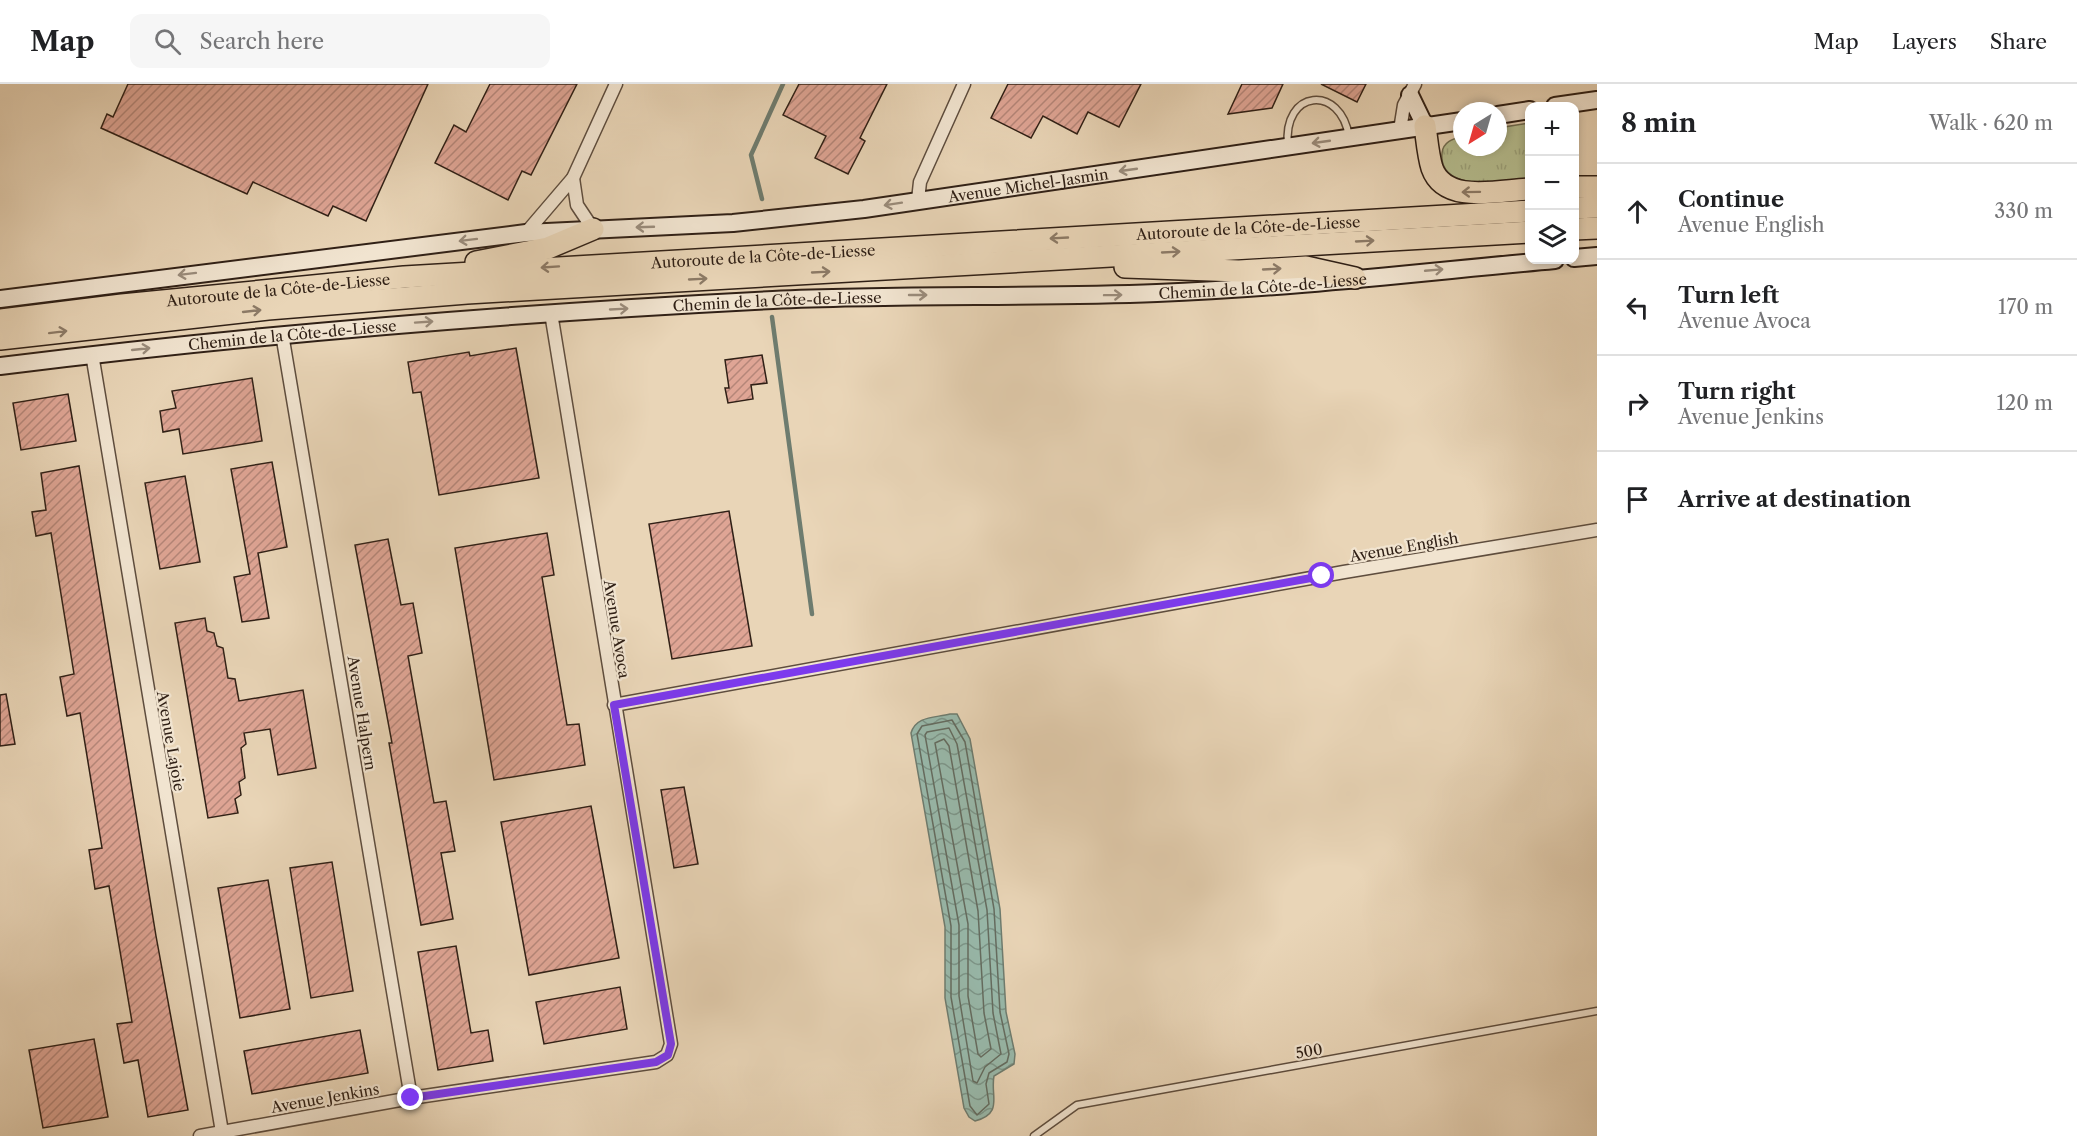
<!DOCTYPE html>
<meta charset="utf-8">
<style>
:root{--surface:#fff;--page:#f6f6f6;--text:#202124;--muted:#757577;--line:#e0e0e0}
body{margin:0;font-family:"Libre Caslon Text",serif;background:var(--page);color:var(--text)}
.controls{position:absolute;right:18px;top:18px;display:grid;overflow:hidden;border-radius:12px;box-shadow:0 3px 9px #0003}
.controls button{width:54px;height:54px;display:grid;place-items:center;padding:0;border:0;border-bottom:2px solid var(--line);background:var(--surface);color:var(--text);font:30px sans-serif}
.compass{position:absolute;left:1453px;top:18px;width:54px;height:54px;border-radius:50%;background:var(--surface);box-shadow:0 3px 9px #0003;rotate:217deg}
.stop{position:absolute;width:18px;height:18px;margin:-14px;border:4px solid #7c3aed;border-radius:50%;background:#fff}
.stop.end{background:#7c3aed;border-color:#fff;box-shadow:0 2px 6px #0008}
.list{margin:0;padding:0;list-style:none}
h2{display:flex;justify-content:space-between;align-items:center;height:78px;margin:0;padding:0 24px;font-size:26px}
h2 small{font-size:20px;font-weight:400;color:var(--muted)}
.list li{display:grid;grid-template-columns:39px 1fr auto;gap:18px;align-items:center;box-sizing:border-box;height:96px;padding:0 24px;border-top:2px solid var(--line)}
.list b{display:block;font-size:22px;white-space:nowrap}
.list p{margin:0;font-size:20px;white-space:nowrap;color:var(--muted)}
.list em{font-size:20px;font-style:normal;color:var(--muted)}
.icon{flex:none;width:33px;height:33px;fill:none;stroke:currentColor;stroke-width:2;stroke-linecap:round;stroke-linejoin:round}
.map{position:relative;flex:none;width:1597px;height:1052px;overflow:hidden}
header{display:flex;align-items:center;gap:36px;box-sizing:border-box;height:84px;padding:0 30px;background:var(--surface);border-bottom:2px solid var(--line)}
header strong{font-size:28px}
nav{display:flex;gap:33px;margin-inline-start:auto;font-size:21px}
.search{width:420px;height:54px;background:var(--page);display:flex;align-items:center;gap:15px;box-sizing:border-box;padding:0 21px;border-radius:12px;color:var(--muted);font-size:22px}
main{display:flex}
aside{flex:1;background:var(--surface)}
.map>svg:first-child{display:block}
</style>
<header>
<strong>Map</strong>
<div class="search"><svg class="icon" aria-label="search" viewBox="0 0 24 24"><circle cx="10" cy="10" r="6"/><path d="M15 15l6 6"/></svg>Search here</div>
<nav><a>Map</a><a>Layers</a><a>Share</a></nav>
</header>
<main>
<div class="map">
<svg width="1597" height="1052" viewBox="0 0 1597 1052">
<defs>
<pattern id="grass-tufts" width="24" height="20" patternUnits="userSpaceOnUse" patternTransform="scale(1.5)"><rect width="24" height="20" fill="#b5bd8f"/><path d="M3 7l-1-3M5 7V3M7 7l1-3M15 17l-1-3M17 17v-4M19 17l1-3" fill="none" stroke="#9ca27b"/></pattern>
<pattern id="water-waves" width="16" height="10" patternUnits="userSpaceOnUse" patternTransform="scale(1.5)"><rect width="16" height="10" fill="#98b9ab"/><path d="M0 5q4-4 8 0t8 0" fill="none" stroke="#7c968a"/></pattern>
<pattern id="building-hatch" width="6" height="6" patternUnits="userSpaceOnUse" patternTransform="scale(1.5)"><rect width="6" height="6" fill="#dfa595"/><path d="M-1 1l2-2M0 6l6-6M5 7l2-2" fill="none" stroke="#b58679"/></pattern>
</defs>
<rect width="100%" height="100%" fill="#e9d5b7"/>
<filter id="stains"><feTurbulence type="fractalNoise" baseFrequency=".00333" numOctaves="4"/><feColorMatrix values="0 0 0 0 .2 0 0 0 0 .09 0 0 0 0 .02 0 0 0 .5 -.17"/></filter>
<radialGradient id="worn" r=".72"><stop offset=".6" stop-color="#630" stop-opacity="0"/><stop offset="1" stop-color="#630" stop-opacity=".3"/></radialGradient>
<path fill="url(#grass-tufts)" stroke="#726e52" stroke-width="1.5" d="M1529,39v57c-23,1 -91,14 -87,-27 1,-11 11,-14 20,-17v11h36v-19z"/>
<path fill="url(#water-waves)" stroke="#6e7c6f" stroke-width="1.5" d="M950,630h7l13,25 30,170 6,103 9,42 -1,10 -20,12c-4,20 10,37 -19,45l-6,-4 -5,-9 -19,-110v-71l-34,-194c5,-17 23,-15 39,-19z"/>
<g fill="none" stroke-linecap="round" stroke-linejoin="round">
<g stroke="#646c60" stroke-width="1.5">
<path d="M952,636l13,22 29,167 6,103 9,42 -2,8 -18,11 -3,11 3,20 -12,11 -7,-9 -19,-109v-71l-34,-192 5,-8z"/>
<path d="M949,644l8,16 30,166 6,103 8,41 -16,13 -8,16 -4,-2 -14,-85v-71l-34,-190 2,-3z"/>
<path d="M944,655l5,7 29,165 6,102 7,36 -10,8 -3,-3 -10,-58v-72l-33,-181z"/>
</g>
<g stroke="#6e7c6f" stroke-width="4.5">
<path d="M762,115l-11,-44 32,-71"/>
<path d="M772,233l40,297"/>
</g>
</g>
<g fill="url(#building-hatch)" stroke="#302016" stroke-width="1.5">
<path d="M128,0h300l-62,137 -33,-15 -5,10 -75,-34 -6,12 -146,-66 6,-14 6,3z"/>
<path d="M490,0h87l-46,91 -9,-4 -14,29 -73,-37 19,-38 12,7z"/>
<path d="M799,0h88l-27,54 5,3 -17,33 -33,-16 11,-22 -43,-21z"/>
<path d="M1008,0h133l-22,43 -31,-15 -11,22 -34,-18 -12,22 -40,-20z"/>
<path d="M1242,0h41l-11,24 -44,6z"/>
<path d="M1321,0h45l-9,18z"/>
<path d="M516,264l23,130 -100,17 -18,-103 -8,1 -5,-31 61,-10 1,4z"/>
<path d="M762,271l5,28 -16,2 2,14 -25,4 -3,-15h4l-4,-28z"/>
<path d="M252,294l10,63 -79,13 -4,-25 -16,3 -3,-21 16,-3 -4,-17z"/>
<path d="M68,310l8,47 -55,9 -8,-47z"/>
<path d="M272,378l15,85 -29,6 11,65 -27,4 -8,-45 16,-3 -19,-105z"/>
<path d="M79,382l77,470 32,174 -40,7 -10,-57 -14,3 -7,-39 15,-2 -23,-136 -14,3 -6,-39 13,-2 -22,-135 -13,3 -7,-39 14,-3 -23,-141 -15,3 -4,-24 14,-2 -5,-37z"/>
<path d="M185,392l15,86 -40,7 -15,-86z"/>
<path d="M729,427l23,135 -80,13 -23,-135z"/>
<path d="M547,449l7,42 -12,2 25,148 12,-1 6,41 -91,15 -39,-232z"/>
<path d="M388,455l13,66 12,-2 9,50 -14,3 26,147 12,-2 9,50 -14,2 12,66 -32,6 -32,-182h3l-37,-198z"/>
<path d="M205,534l2,13 7,2 3,13 6,2 5,30 7,1 4,22 64,-11 13,78 -38,7 -8,-46 -26,4 2,11 -5,4 4,30 -6,4 2,13 -6,4 3,14 -30,5 -33,-195z"/>
<path d="M6,610l9,50 -15,2v-51z"/>
<path d="M684,703l14,77 -24,4 -13,-78z"/>
<path d="M591,722l28,152 -90,17 -28,-153z"/>
<path d="M332,778l21,129 -42,7 -21,-130z"/>
<path d="M268,796l22,129 -50,9 -22,-130z"/>
<path d="M456,862l15,87 17,-3 5,31 -55,9 -20,-118z"/>
<path d="M620,903l7,42 -83,15 -8,-42z"/>
<path d="M360,946l8,43 -116,21 -8,-43z"/>
<path d="M94,955l14,78 -65,11 -14,-78z"/>
</g>
<g fill="none" stroke-linecap="round" stroke-linejoin="round">
<defs>
<g id="service">
<path d="M1288,62c-6,-57 53,-62 61,-9"/>
<path d="M1034,1052l43,-31 520,-94"/>
</g>
<g id="minor">
<path d="M1400,46l4,-25 11,-21"/>
<path d="M573,94l4,27 16,24"/>
<path d="M918,116l2,-18 44,-98"/>
<path d="M526,149l47,-55 43,-94"/>
<path d="M282,250l129,764"/>
<path d="M92,270l130,778"/>
<path d="M614,621l730,-133 253,-42"/>
<path d="M200,1052l211,-38 245,-36 11,-7 4,-11 -120,-731"/>
</g>
<g id="secondary">
<path d="M1410,11l15,31"/>
<path d="M1555,22l42,-6"/>
<path d="M1498,31l32,-5"/>
<path d="M1574,174l23,-2"/>
<path id="s1" d="M0,215l526,-66 207,-10 131,-14 598,-88"/>
<path id="s2" d="M0,282c257,-32 515,-53 773,-66 128,-6 256,-2 384,-7 133,-5 266,-21 398,-33"/>
</g>
<g id="motorway">
<path d="M1425,42c2,14 3,29 7,42 13,37 68,22 98,21"/>
<path d="M1574,103h23"/>
<path d="M1574,124l23,-1"/>
<path d="M1574,145l23,-1"/>
<path d="M476,178l72,-14 45,-19"/>
<path d="M1125,183l114,4 67,-4 49,11"/>
<path id="s3" d="M0,236l122,-15 282,-28 1126,-66"/>
<path d="M0,255l268,-30 199,-16 1063,-61"/>
</g>
</defs>
<use href="#service" stroke="#5e4d3e" stroke-width="9"/>
<use href="#minor" stroke="#5e4d3e" stroke-width="15"/>
<use href="#secondary" stroke="#302016" stroke-width="20"/>
<use href="#motorway" stroke="#302016" stroke-width="24"/>
<use href="#service" stroke="#f1e4d0" stroke-width="6"/>
<use href="#minor" stroke="#f1e4d0" stroke-width="12"/>
<use href="#secondary" stroke="#f1e4d0" stroke-width="16"/>
<use href="#motorway" stroke="#e9d5b7" stroke-width="21"/>
</g>
<defs><path id="oneway-shaft" d="M-6 0H5M1.5-3L5.5 0L1.5 3" fill="none" stroke-width="1.6" stroke-linecap="round" stroke-linejoin="round" transform="scale(1.5)"/></defs>
<g stroke="#9a8c7c">
<use href="#oneway-shaft" transform="translate(1321 58) rotate(172)"/>
<use href="#oneway-shaft" transform="translate(1128 86) rotate(172)"/>
<use href="#oneway-shaft" transform="translate(893 120) rotate(171)"/>
<use href="#oneway-shaft" transform="translate(645 143) rotate(178)"/>
<use href="#oneway-shaft" transform="translate(468 156) rotate(173)"/>
<use href="#oneway-shaft" transform="translate(1434 186) rotate(-5)"/>
<use href="#oneway-shaft" transform="translate(187 190) rotate(173)"/>
<use href="#oneway-shaft" transform="translate(918 211)"/>
<use href="#oneway-shaft" transform="translate(1113 211) rotate(-1)"/>
<use href="#oneway-shaft" transform="translate(619 225) rotate(-3)"/>
<use href="#oneway-shaft" transform="translate(424 238) rotate(-4)"/>
<use href="#oneway-shaft" transform="translate(141 265) rotate(-6)"/>
</g>
<g stroke="#8c7a66">
<use href="#oneway-shaft" transform="translate(1471 108) rotate(179)"/>
<use href="#oneway-shaft" transform="translate(1059 154) rotate(177)"/>
<use href="#oneway-shaft" transform="translate(1365 157) rotate(-3)"/>
<use href="#oneway-shaft" transform="translate(1171 168) rotate(-3)"/>
<use href="#oneway-shaft" transform="translate(550 183) rotate(176)"/>
<use href="#oneway-shaft" transform="translate(1272 185) rotate(-3)"/>
<use href="#oneway-shaft" transform="translate(821 188) rotate(-3)"/>
<use href="#oneway-shaft" transform="translate(698 195) rotate(-3)"/>
<use href="#oneway-shaft" transform="translate(252 227) rotate(-6)"/>
<use href="#oneway-shaft" transform="translate(58 248) rotate(-7)"/>
</g>
<g fill="none" stroke-linecap="round" stroke-linejoin="round">
<path stroke="#7c3aed" stroke-width="8" d="M411,1014l245,-36 12,-7 3,-11 -57,-339 708,-129"/>
</g>
<g text-anchor="middle" dominant-baseline="central" stroke-width="4.5" stroke-linejoin="round" paint-order="stroke">
<g font-size="15" fill="#302016" stroke="#f1e4d0">
<text stroke="none"><textPath href="#s1" startOffset="1035">Avenue Michel-Jasmin</textPath></text>
<text stroke="none"><textPath href="#s3" startOffset="1252">Autoroute de la Côte-de-Liesse</textPath></text>
<text stroke="none"><textPath href="#s3" startOffset="766">Autoroute de la Côte-de-Liesse</textPath></text>
<text stroke="none"><textPath href="#s2" startOffset="1266">Chemin de la Côte-de-Liesse</textPath></text>
<text stroke="none"><textPath href="#s3" startOffset="280">Autoroute de la Côte-de-Liesse</textPath></text>
<text stroke="none"><textPath href="#s2" startOffset="780">Chemin de la Côte-de-Liesse</textPath></text>
<text stroke="none"><textPath href="#s2" startOffset="294">Chemin de la Côte-de-Liesse</textPath></text>
<text transform="translate(1404 463) rotate(-10)">Avenue English</text>
<text transform="translate(617 545) rotate(81)">Avenue Avoca</text>
<text transform="translate(362 629) rotate(81)">Avenue Halpern</text>
<text transform="translate(171 657) rotate(80)">Avenue Lajoie</text>
<text transform="translate(1309 967) rotate(-10)">500</text>
<text transform="translate(325 1014) rotate(-10)">Avenue Jenkins</text>
</g>
</g>
<rect width="100%" height="100%" filter="url(#stains)"/>
<rect width="100%" height="100%" fill="url(#worn)"/>
</svg>
<div class="controls">
<button>+</button>
<button>−</button>
<button><svg class="icon" aria-label="layers" viewBox="0 0 24 24"><path d="M12 4l9 5-9 5-9-5zM3 14l9 5 9-5"/></svg></button>
</div>
<svg class="compass" viewBox="-18 -18 36 36"><path d="M0-13l5 13h-10z" fill="#e53935"/><path d="M0 13l5-13h-10z" fill="#757577"/></svg>
<div class="stop" style="left:1322px;top:492px"></div>
<div class="stop end" style="left:411px;top:1014px"></div>
</div>
<aside>
<h2>8 min<small>Walk · 620 m</small></h2>
<ul class="list">
<li><svg class="icon" aria-label="ahead" viewBox="0 0 24 24"><path d="M12 20V5M6 11l6-6 6 6"/></svg><div><b>Continue</b><p>Avenue English</p></div><em>330 m</em></li>
<li><svg class="icon" aria-label="left" viewBox="0 0 24 24"><path d="M17 20v-9H6M10 6l-5 5 5 5"/></svg><div><b>Turn left</b><p>Avenue Avoca</p></div><em>170 m</em></li>
<li><svg class="icon" aria-label="right" viewBox="0 0 24 24"><path d="M7 20v-9h11M14 6l5 5-5 5"/></svg><div><b>Turn right</b><p>Avenue Jenkins</p></div><em>120 m</em></li>
<li><svg class="icon" aria-label="arrive" viewBox="0 0 24 24"><path d="M6 21V4h12l-3 4 3 4H6"/></svg><div><b>Arrive at destination</b></div></li>
</ul>
</aside>
</main>
